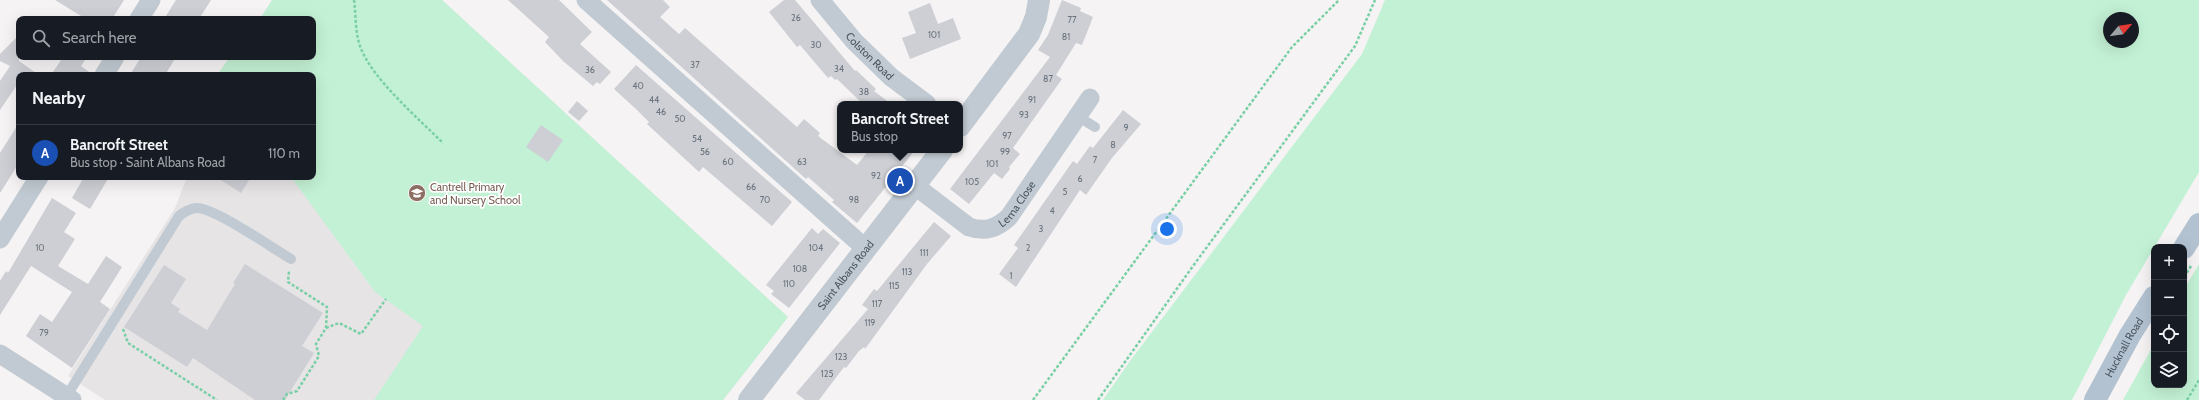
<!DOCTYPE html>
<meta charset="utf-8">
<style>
:root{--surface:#171b24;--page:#242831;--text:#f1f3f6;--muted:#9ea1a6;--line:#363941;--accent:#b45309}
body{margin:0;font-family:Cabin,sans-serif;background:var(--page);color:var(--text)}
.controls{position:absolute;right:12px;bottom:12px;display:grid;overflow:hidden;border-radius:8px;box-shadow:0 4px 16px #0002}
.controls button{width:36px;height:36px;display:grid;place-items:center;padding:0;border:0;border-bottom:1px solid var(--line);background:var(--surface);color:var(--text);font:20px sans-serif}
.compass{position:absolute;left:2103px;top:12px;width:36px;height:36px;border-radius:50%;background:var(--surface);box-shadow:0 4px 16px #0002;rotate:61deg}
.you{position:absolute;left:1167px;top:229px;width:14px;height:14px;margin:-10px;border:3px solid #fff;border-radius:50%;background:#1a73e8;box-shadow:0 0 0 6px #1a73e833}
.badge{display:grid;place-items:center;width:26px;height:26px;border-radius:50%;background:var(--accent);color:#fff;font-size:13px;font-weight:700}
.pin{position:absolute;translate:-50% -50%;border:2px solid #fff;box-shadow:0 1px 4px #0006}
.popup{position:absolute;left:837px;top:101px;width:126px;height:52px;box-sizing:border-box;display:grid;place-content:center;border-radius:8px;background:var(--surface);filter:drop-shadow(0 1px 3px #0005);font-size:13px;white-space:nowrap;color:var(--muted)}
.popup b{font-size:15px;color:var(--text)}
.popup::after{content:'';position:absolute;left:50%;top:100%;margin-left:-8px;border:8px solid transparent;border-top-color:var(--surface)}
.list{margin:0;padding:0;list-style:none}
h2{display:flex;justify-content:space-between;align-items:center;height:52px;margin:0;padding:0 16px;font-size:17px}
h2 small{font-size:13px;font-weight:400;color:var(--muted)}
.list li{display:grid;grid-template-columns:26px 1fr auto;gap:12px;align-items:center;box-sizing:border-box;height:56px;padding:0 16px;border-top:1px solid var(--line)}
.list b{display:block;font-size:15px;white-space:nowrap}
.list p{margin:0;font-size:13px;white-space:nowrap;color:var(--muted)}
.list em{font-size:13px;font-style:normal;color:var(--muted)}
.icon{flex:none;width:22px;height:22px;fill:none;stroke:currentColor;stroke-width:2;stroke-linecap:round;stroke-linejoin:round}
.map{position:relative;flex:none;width:2199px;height:400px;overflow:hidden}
.search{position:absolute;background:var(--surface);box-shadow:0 4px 16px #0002;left:16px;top:16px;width:300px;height:44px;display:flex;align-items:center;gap:10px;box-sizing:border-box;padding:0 14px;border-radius:8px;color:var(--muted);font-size:15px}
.panel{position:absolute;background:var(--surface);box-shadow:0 4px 16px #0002;left:16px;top:72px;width:300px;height:108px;border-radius:8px}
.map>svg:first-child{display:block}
</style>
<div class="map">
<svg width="2199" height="400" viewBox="0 0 2199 400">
<rect width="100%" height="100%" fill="#f5f3f3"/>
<path fill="#e6e4e5" d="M272,0h170l346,317 -65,83h-618l-37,-24 107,-168 12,-31h126v-102h-96l13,-18h83v-38h-53z"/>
<g fill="#c3f1d5" fill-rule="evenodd">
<path d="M272,0h170l346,317 -65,83h-349l49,-74 -48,-34 -84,-115h22v-102h-96l13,-18h83v-38h-53z"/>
<path d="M1385,0h814v172l-73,123 -54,105h-969l27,-39 232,-307zM2109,18h24v24h-24z"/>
<path d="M2199,264v136h-76l31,-56v41h30v-96z"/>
</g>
<g fill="#cdcfd5">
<path d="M55,0h69l-12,19h-26z"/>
<path d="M176,0h35l-12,19h-35z"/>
<path d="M508,0h51l33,32 -12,12 31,28 -11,12 -3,-2 -4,4 -30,-25 -18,-19 4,-5z"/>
<path d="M607,0h56l7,7 -10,10 19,17 6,-6 112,99 7,-8 16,14 -2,3 39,29 12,-15h46l-58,73 -25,-21 2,-2 -26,-23 -2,2z"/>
<path d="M784,0h11l60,71 1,-1 20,19 -2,2 17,13h-28l-26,-25 -2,1 -4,-4 -3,2 -28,-33 -3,2 -28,-35z"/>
<path d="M1062,0l19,8 -1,3 13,6 -11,28 -6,-2 -20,32 6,4 -49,69 7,6 -11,13 1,2 -8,10 -8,-6 -25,31 -19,-15 100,-132 -12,-7 10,-15z"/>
<path d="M930,3l8,21 15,-6 8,21 -51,20 -8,-21 14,-5 -8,-21z"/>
<path d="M19,35v26l20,14h-20v7l-19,28v-29l10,-15 -10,-5v-7z"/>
<path d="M63,57h24l-6,9 12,9h-42z"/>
<path d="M141,57h35l-11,18h-35z"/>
<path d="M636,65l156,137 -20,24 -69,-59 -4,5 -52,-48 2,-2 -12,-12 -23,-21z"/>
<path d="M577,101l11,10 -9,10 -11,-9z"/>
<path d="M1123,110l18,14 -29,34 -26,37 -6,-5 -64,97 -17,-13 19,-26 -4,-3 59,-84 4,3 13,-18 3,2z"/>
<path d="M19,123v40l-19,30v-40z"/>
<path d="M541,125l22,15 -15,22 -22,-15z"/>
<path d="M84,177h25l-19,32 -18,-11z"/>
<path d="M216,177h35l-10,16z"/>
<path d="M52,198l24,15 -12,19 11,7 -17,27 30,18 18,-28 16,11 -22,35 10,7 -38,59 -46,-32 14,-22 12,8 20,-30 -41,-26 -31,49v-34l6,-10 2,2z"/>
<path d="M934,222l17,14 -24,28 -62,85 -1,-2 -5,4 -13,17 -2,-1 -25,33h-14l-9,-7 72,-84 -6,-4 12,-16 3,2z"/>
<path d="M812,228l6,6 5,-5 17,14 -51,65 -18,-14 3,-3 -8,-6z"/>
<path d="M245,264l78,49 -21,33 12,7 -29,47h-30l-62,-42 -6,9 -63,-40 40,-62 22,14 -15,24 9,6 -2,3 29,18 28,-46 -2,-1z"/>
</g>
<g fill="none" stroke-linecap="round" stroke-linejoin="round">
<g stroke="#7ad0a6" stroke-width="2.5" stroke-dasharray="3 2" stroke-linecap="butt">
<path d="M354,0c2,15 1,32 6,46 11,32 59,73 83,97"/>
<path d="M2184,277l7,-11"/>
<path d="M326,328l13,-5 22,11 25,-35"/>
<path d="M123,329l5,14 89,57"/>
<path d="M283,400l4,-6 10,-3 22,-35 -3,-12 10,-16 1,-21 -39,-25 1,-11"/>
<path d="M1033,400l259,-353 47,-47"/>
<path d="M1098,400l95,-134 162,-220 20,-46"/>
<path d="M2187,400l12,-20"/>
</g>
<g stroke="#c1cad2" stroke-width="10">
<path d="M1077,116l18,11"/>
<path d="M66,397l113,-181c5,-4 10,-7 17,-8 18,-1 76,40 95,51"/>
</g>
<g stroke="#c1cad2" stroke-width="19">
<path d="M586,0l279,248"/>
<path id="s1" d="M820,0l34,41 37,36 36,27"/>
<path d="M139,19l12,-19"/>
<path d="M104,75l11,-18"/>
<path id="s2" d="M914,185l55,42c16,5 27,2 40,-10l81,-119"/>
<path d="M0,239l39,-62"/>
<path d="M0,354l72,46"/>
</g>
<g stroke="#c1cad2" stroke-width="22">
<path d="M960,126l69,-92 7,-17 3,-17"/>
<path id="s3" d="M749,400l193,-250"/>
</g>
<g stroke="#b3c2d1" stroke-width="22">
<path d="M2184,248l15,-24"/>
<path id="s4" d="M2095,400l35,-65 24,-38"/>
</g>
</g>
<defs>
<symbol id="school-disc" viewBox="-11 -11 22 22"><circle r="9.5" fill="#8d6e63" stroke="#fff"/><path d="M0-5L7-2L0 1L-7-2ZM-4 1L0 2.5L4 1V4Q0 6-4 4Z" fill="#fff"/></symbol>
</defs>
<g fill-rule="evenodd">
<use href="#school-disc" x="407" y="183" width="20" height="20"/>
</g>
<g text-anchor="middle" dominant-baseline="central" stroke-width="3.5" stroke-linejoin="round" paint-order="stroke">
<g font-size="9" fill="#6b747e">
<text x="796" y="17">26</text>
<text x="1072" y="19">77</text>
<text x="934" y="34">101</text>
<text x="1066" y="36">81</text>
<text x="816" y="44">30</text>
<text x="695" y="64">37</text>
<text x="839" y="68">34</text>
<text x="590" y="69">36</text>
<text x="1048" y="78">87</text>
<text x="638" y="85">40</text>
<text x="864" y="91">38</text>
<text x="654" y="99">44</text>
<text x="1032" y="99">91</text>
<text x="661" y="111">46</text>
<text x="1024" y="114">93</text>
<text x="680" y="118">50</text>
<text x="1126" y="127">9</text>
<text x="1007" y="135">97</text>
<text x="697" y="138">54</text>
<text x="1113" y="144">8</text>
<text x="705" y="151">56</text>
<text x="1005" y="151">99</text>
<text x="1095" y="159">7</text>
<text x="728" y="161">60</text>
<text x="802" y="161">63</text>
<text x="992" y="163">101</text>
<text x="876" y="175">92</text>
<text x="1080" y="178">6</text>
<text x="972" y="181">105</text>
<text x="751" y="186">66</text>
<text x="1065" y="191">5</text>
<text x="765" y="199">70</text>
<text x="854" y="199">98</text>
<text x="1052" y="210">4</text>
<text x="1041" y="228">3</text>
<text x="40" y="247">10</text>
<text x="816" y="247">104</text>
<text x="1028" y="247">2</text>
<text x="924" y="252">111</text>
<text x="800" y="268">108</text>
<text x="907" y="271">113</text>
<text x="1011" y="275">1</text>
<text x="789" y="283">110</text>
<text x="894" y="285">115</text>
<text x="877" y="303">117</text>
<text x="870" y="322">119</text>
<text x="44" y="332">79</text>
<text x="841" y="356">123</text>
<text x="827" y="373">125</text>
</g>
<g font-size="11" fill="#4a5661" stroke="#fff">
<text stroke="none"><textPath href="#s1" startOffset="75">Colston Road</textPath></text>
<text stroke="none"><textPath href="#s2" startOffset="128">Lema Close</textPath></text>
<text stroke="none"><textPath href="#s3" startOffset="158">Saint Albans Road</textPath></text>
<text stroke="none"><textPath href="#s4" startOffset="60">Hucknall Road</textPath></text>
</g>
<g font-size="11" fill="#785e54" stroke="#fff" text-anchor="start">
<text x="430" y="187">Cantrell Primary<tspan x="430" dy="13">and Nursery School</tspan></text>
</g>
</g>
</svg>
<div class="controls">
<button>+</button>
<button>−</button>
<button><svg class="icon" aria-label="locate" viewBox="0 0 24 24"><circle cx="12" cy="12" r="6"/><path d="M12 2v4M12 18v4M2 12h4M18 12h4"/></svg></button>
<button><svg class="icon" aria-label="layers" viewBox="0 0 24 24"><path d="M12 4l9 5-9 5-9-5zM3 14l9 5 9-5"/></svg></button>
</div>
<svg class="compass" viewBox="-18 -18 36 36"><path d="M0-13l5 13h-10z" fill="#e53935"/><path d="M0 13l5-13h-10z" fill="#9ea1a6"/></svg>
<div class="you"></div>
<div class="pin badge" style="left:900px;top:181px;background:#1a4fb4">A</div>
<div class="popup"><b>Bancroft Street</b>Bus stop</div>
<div class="search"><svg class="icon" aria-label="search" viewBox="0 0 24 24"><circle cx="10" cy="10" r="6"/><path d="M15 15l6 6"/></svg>Search here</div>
<section class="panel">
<h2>Nearby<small></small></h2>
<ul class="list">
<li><span class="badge" style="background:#1a4fb4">A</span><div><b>Bancroft Street</b><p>Bus stop · Saint Albans Road</p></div><em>110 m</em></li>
</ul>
</section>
</div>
